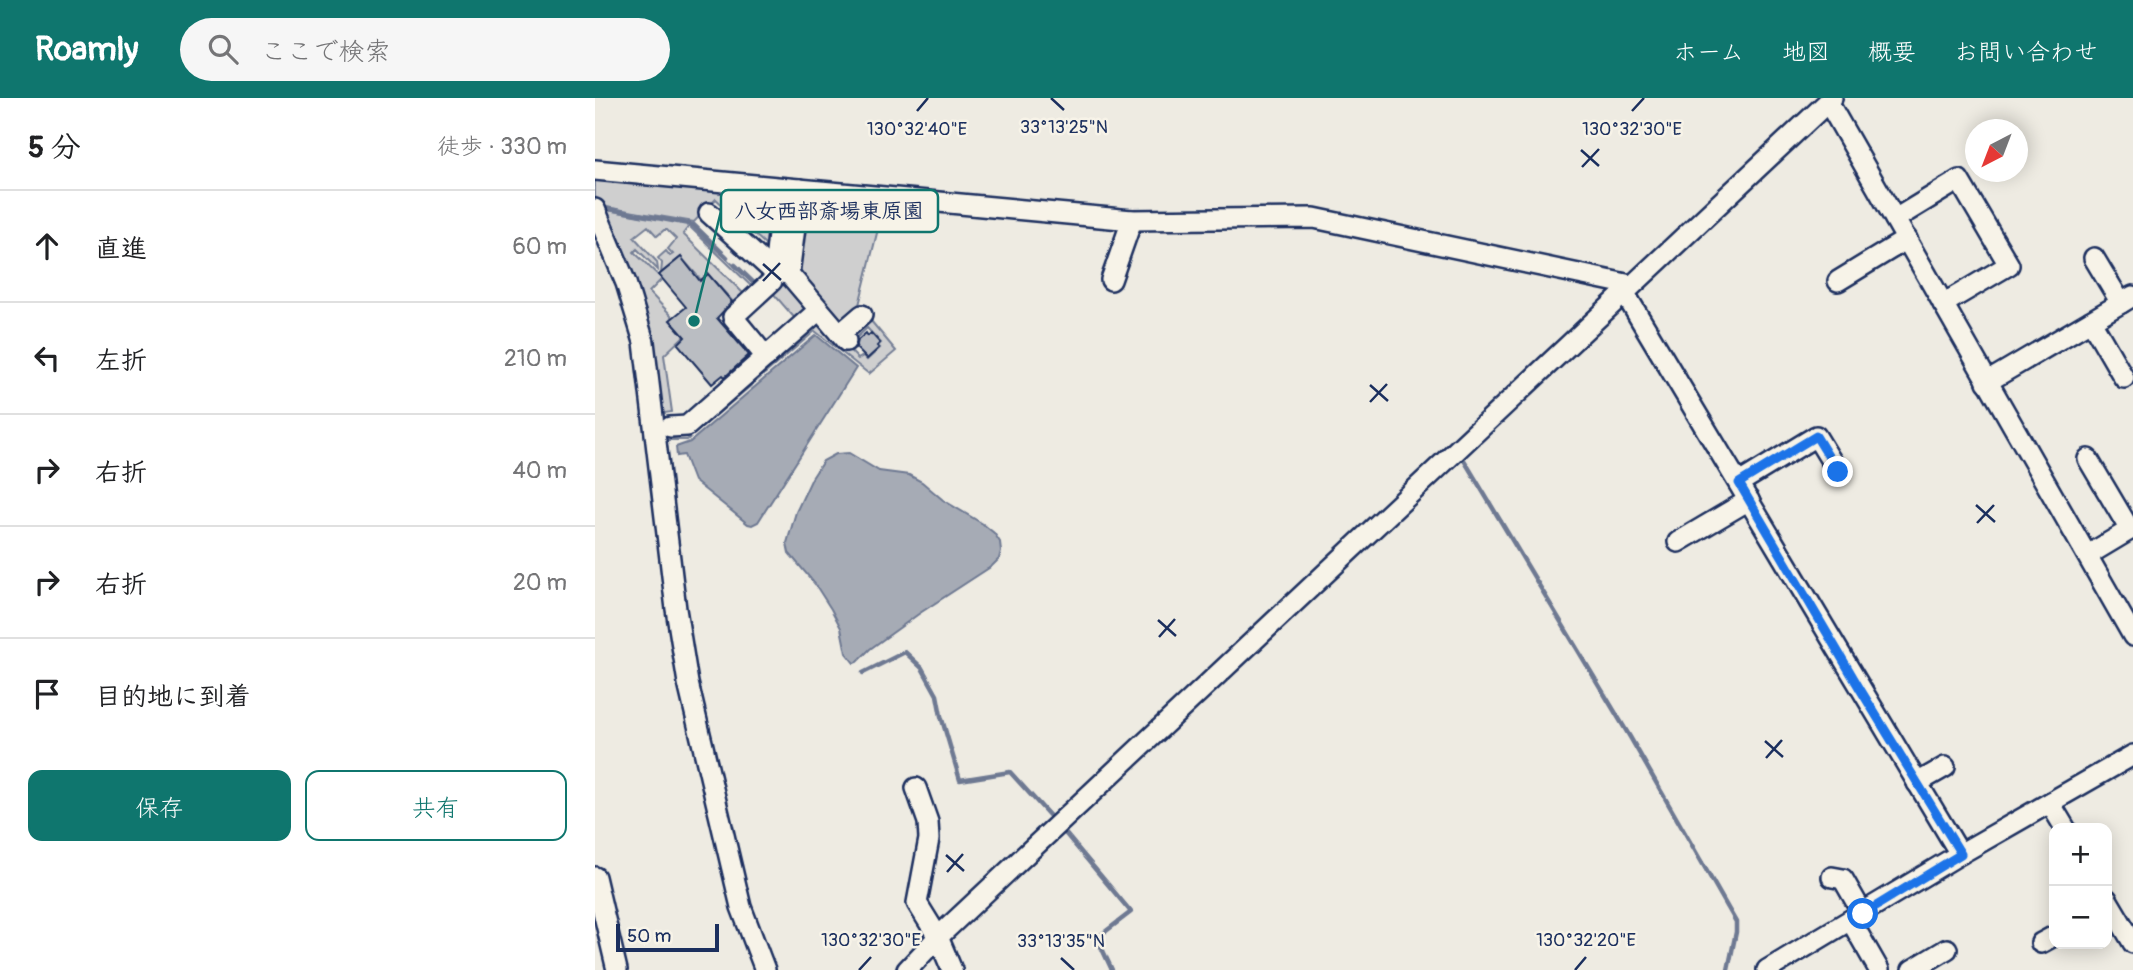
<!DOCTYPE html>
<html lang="ja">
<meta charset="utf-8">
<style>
:root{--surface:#fff;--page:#f6f6f6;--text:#202124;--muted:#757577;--line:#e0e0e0;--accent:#0f766e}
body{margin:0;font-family:Pangolin,"Klee One",sans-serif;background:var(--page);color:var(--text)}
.controls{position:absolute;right:21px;bottom:21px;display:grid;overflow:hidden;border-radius:14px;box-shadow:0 4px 18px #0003}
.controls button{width:63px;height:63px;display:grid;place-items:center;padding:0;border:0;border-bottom:2px solid var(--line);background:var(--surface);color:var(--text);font:35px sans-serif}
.compass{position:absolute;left:1370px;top:21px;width:63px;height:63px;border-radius:50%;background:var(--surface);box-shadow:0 4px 18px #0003;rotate:222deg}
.scale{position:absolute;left:21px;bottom:18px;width:103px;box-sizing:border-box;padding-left:7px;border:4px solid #1b2f5e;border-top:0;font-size:19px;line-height:24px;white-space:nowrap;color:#1b2f5e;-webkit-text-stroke:5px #f7f3e8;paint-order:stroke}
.stop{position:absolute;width:21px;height:21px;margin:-16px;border:5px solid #1a73e8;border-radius:50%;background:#fff}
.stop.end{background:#1a73e8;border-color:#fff;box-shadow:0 2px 7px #0008}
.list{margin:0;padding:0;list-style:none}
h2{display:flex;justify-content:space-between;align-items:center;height:91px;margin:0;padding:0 28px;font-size:30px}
h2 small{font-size:23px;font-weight:400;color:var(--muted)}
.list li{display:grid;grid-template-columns:46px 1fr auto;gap:21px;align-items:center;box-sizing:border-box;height:112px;padding:0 28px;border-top:2px solid var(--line)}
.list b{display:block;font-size:26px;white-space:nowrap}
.list em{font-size:23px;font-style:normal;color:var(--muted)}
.actions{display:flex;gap:14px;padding:21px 28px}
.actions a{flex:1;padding:16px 0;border:2px solid var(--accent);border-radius:14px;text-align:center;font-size:24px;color:var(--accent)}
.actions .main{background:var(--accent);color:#fff}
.icon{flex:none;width:38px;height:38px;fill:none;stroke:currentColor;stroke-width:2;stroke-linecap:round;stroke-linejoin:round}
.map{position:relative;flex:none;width:1538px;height:872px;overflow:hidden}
header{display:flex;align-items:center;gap:42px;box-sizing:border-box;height:98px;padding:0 35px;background:var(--accent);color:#fff}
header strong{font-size:33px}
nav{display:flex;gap:38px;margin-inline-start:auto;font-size:24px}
.search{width:490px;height:63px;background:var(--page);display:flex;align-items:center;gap:18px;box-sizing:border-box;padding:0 24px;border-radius:38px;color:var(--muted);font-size:26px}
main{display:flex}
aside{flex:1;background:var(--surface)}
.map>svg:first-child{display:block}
</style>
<header>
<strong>Roamly</strong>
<div class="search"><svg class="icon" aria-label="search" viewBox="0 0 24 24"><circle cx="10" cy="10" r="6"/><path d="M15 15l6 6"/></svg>ここで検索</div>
<nav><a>ホーム</a><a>地図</a><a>概要</a><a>お問い合わせ</a></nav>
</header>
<main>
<aside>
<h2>5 分<small>徒歩 · 330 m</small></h2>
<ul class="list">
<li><svg class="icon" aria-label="ahead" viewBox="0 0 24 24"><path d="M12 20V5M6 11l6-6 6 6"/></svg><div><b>直進</b></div><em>60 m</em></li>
<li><svg class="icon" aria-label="left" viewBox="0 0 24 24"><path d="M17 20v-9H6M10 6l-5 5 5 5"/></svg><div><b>左折</b></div><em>210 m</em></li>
<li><svg class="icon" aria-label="right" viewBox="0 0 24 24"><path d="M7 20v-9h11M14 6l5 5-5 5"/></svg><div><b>右折</b></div><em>40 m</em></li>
<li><svg class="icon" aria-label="right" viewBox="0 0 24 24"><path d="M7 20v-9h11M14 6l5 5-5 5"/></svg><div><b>右折</b></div><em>20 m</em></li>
<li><svg class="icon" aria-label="arrive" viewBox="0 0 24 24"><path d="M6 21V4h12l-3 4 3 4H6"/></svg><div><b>目的地に到着</b></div></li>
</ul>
<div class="actions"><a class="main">保存</a><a>共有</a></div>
</aside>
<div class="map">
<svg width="1538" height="872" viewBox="0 0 1538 872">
<rect width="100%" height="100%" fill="#eeebe2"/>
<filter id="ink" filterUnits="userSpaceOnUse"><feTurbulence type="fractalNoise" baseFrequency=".0143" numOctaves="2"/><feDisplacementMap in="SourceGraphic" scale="14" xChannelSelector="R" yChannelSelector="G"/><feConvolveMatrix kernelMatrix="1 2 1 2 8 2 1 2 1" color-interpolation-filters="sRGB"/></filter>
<g filter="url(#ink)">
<g fill="#cfcfcf" stroke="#757f96" stroke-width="2">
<path d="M0,79l182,19 -12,63v-15l-49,-45 -22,23 -95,-16 -4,-10z"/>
<path d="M210,101l61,7 18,-1 -25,100 4,5 -21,19 -46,-52z"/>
<path d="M6,111l88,15 66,61 -2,3 -64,-62 -6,8 62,61 -11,8 -26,-29 -7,6 -20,-23 -20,16 1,-10 -4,-5 8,-7 4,5 3,-2 -5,-5 8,-10 -9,-9h-3l-7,6 -9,-10 -14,11 23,25 1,8 -21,-21 -3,3 28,27 -13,13 24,25 -3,3 14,16 -20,19 8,57 -14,2z"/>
<path d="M188,187c10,4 22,16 24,27l-9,10 -26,-30z"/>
<path d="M271,217l30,36 -27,23 -54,-43 -128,109h-26l-1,-6 161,-114 37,39 5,-3 4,4 13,-12 -2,-2 3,-3 -14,-15 -15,14 -8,-9z"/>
</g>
<g fill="#a6abb5" stroke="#6e7992" stroke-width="2">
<path d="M221,237l40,33 -98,154 -6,3 -4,-1 -54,-43 -10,-26 -7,1 -1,-9 14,-5z"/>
<path d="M254,355l30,18 30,4 13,7 21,18 40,24 11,9 6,9 1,9 -2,8 -7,7 -72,47 -50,36 -13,13 -3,1 -8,-10 -5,-25 -10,-19 -16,-25 -26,-31 -2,-10 9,-31 16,-34 11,-17 13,-7z"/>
</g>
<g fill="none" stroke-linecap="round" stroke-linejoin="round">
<g stroke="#6e7992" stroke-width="4.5">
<path d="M4,109l95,18 33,32"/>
<path d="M140,167l22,21"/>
<path d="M869,362l166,277 106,185v10l-8,38"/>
<path d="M268,575l42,-21 17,16 15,27 4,21 19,64 50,-8 39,43"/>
<path d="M470,735l66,79 -34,26 15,32"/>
</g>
</g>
<g fill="#babdc2" stroke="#1b2f5e" stroke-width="2">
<path d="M86,159l19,24 8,-7 24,28 -15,16 32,37 -24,22 -2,-2 -11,9 -34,-40 7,-7 -15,-17 16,-13 -27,-32z"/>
<path d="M271,235l2,3 3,-3 9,10 -3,3 2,2 -12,11 -11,-11 2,-8z"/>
</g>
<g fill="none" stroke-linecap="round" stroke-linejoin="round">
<defs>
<g id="minor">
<path d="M1233,4l305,534"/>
<path d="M0,72l537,50 182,-2 317,67"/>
<path d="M188,90l-9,84 15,2 11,-85"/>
<path d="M0,111l31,74 18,59 32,267 12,74 53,224 24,63"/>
<path d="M114,115l65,59 -2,9 -39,36 33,40"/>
<path d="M1300,121l64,-39 50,85 -66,39"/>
<path d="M1499,160l27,45"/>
<path d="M194,176l57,67"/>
<path d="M516,182l21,-60"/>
<path d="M1243,183l69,-42"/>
<path d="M1029,194c113,187 223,375 336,562"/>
<path d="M1496,223l33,57"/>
<path d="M245,236l22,-19"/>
<path d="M1392,284l146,-86"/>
<path d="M75,329l17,-1 132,-116"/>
<path d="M1493,361l42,71"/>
<path d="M1144,385l77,-47 22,36"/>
<path d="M1083,444l71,-42"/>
<path d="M1493,457l45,-27"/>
<path d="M1322,685l28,-16"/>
<path d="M321,690l12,34 1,17 -12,64 21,34 14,33"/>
<path d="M1455,705l15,25"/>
<path d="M0,779l22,93"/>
<path d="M1237,779l11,2 20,35"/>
<path d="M1512,801l26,44"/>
<path d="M1256,823l28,49"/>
<path d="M1446,845l13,-7"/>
<path d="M312,872l31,-33 894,-839"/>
<path d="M1172,872l193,-116 173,-99"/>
<path d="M1317,872l35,-21"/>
</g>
</defs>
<use href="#minor" stroke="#1b2f5e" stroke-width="24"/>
<use href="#minor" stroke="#f7f3e8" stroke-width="19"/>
</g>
</g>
<g fill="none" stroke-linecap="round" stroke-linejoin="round" filter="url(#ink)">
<path stroke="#1a73e8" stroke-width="9" d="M1243,374l-22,-36 -77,47 121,206 101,165 -98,60"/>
</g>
<path fill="none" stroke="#1b2f5e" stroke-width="2.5" d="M456,0l13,12M322,13l11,-13M1037,13l12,-13M986,52l18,16M987,69l17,-18M168,166l18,16M168,183l17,-18M775,287l18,16M775,304l17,-18M1381,407l19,17M1382,425l17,-18M563,522l18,16M564,539l16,-18M1170,643l18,16M1171,660l16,-18M351,757l18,16M352,774l16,-18M466,860l13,12M264,872l12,-13M980,872l11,-13"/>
<g font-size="18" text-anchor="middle" fill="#1b2f5e" stroke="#f7f3e8" stroke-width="5" stroke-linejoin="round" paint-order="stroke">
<text x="469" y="35">33°13'25"N</text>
<text x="322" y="37">130°32'40"E</text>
<text x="1037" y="37">130°32'30"E</text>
<text x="276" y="848">130°32'30"E</text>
<text x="991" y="848">130°32'20"E</text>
<text x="466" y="849">33°13'35"N</text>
</g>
<path fill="none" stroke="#0f766e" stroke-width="2.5" d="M99 223L126 113"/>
<circle fill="#0f766e" stroke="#f7f3e8" stroke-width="2.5" cx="99" cy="223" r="7"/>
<rect fill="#f7f3e8" stroke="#0f766e" stroke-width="2.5" x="126" y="92" width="217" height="42" rx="7"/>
<g font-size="21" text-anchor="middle" font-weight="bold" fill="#1b2f5e">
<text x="234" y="120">八女西部斎場東原園</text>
</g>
</svg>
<div class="controls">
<button>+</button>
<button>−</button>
</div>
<svg class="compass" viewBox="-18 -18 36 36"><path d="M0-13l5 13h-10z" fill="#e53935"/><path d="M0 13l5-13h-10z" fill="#757577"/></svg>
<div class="scale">50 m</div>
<div class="stop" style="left:1268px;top:816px"></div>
<div class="stop end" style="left:1243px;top:374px"></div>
</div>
</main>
